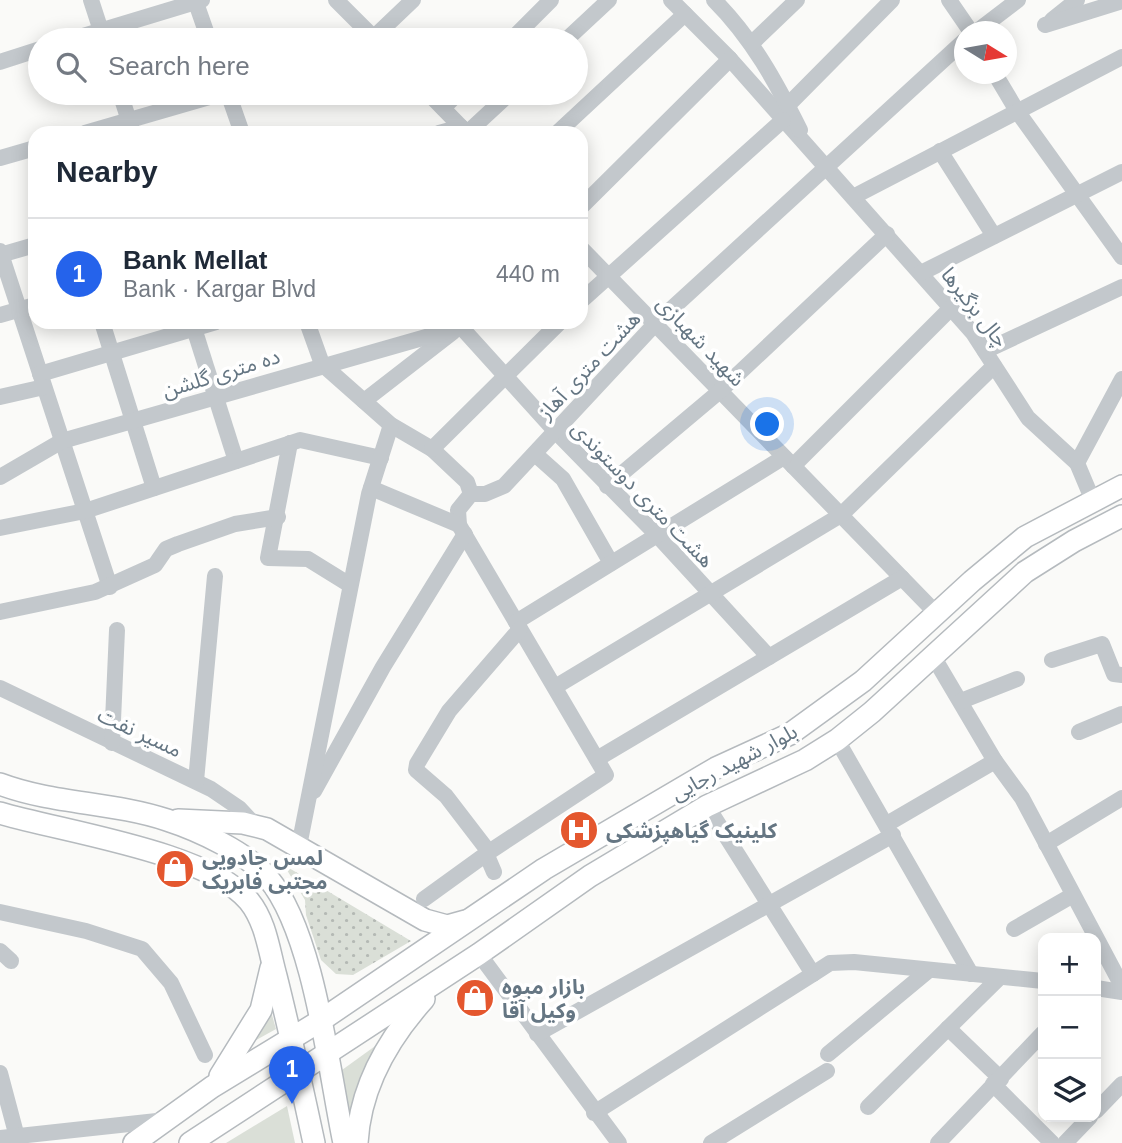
<!DOCTYPE html>
<meta charset="utf-8">
<style>
:root{--surface:#fff;--page:#f2f2f3;--text:#1f2937;--muted:#747a83;--line:#e0e1e3;--accent:#2563eb}
body{margin:0;font-family:Helvetica,"Noto Sans Arabic",sans-serif;background:var(--page);color:var(--text)}
.controls{position:absolute;right:21px;bottom:21px;display:grid;overflow:hidden;border-radius:14px;box-shadow:0 4px 18px #0003}
.controls button{width:63px;height:63px;display:grid;place-items:center;padding:0;border:0;border-bottom:2px solid var(--line);background:var(--surface);color:var(--text);font:35px sans-serif}
.compass{position:absolute;left:954px;top:21px;width:63px;height:63px;border-radius:50%;background:var(--surface);box-shadow:0 4px 18px #0003;rotate:101deg}
.you{position:absolute;left:768px;top:425px;width:24px;height:24px;margin:-18px;border:5px solid #fff;border-radius:50%;background:#1a73e8;box-shadow:0 0 0 10px #1a73e833}
.badge{display:grid;place-items:center;width:46px;height:46px;border-radius:50%;background:var(--accent);color:#fff;font-size:23px;font-weight:700}
.pin{position:absolute;translate:-50% -58px;filter:drop-shadow(0 2px 4px #0008)}
.pin::after{content:'';position:absolute;top:37px;width:24px;height:21px;background:inherit;clip-path:polygon(0 0,100% 0,50% 100%)}
.list{margin:0;padding:0;list-style:none}
h2{display:flex;justify-content:space-between;align-items:center;height:91px;margin:0;padding:0 28px;font-size:30px}
h2 small{font-size:23px;font-weight:400;color:var(--muted)}
.list li{display:grid;grid-template-columns:46px 1fr auto;gap:21px;align-items:center;box-sizing:border-box;height:112px;padding:0 28px;border-top:2px solid var(--line)}
.list b{display:block;font-size:26px;white-space:nowrap}
.list p{margin:0;font-size:23px;white-space:nowrap;color:var(--muted)}
.list em{font-size:23px;font-style:normal;color:var(--muted)}
.icon{flex:none;width:38px;height:38px;fill:none;stroke:currentColor;stroke-width:2;stroke-linecap:round;stroke-linejoin:round}
.map{position:relative;flex:none;width:1122px;height:1143px;overflow:hidden}
.search{position:absolute;background:var(--surface);box-shadow:0 4px 18px #0003;left:28px;top:28px;width:560px;height:77px;display:flex;align-items:center;gap:18px;box-sizing:border-box;padding:0 24px;border-radius:38px;color:var(--muted);font-size:26px}
.panel{position:absolute;background:var(--surface);box-shadow:0 4px 18px #0003;left:28px;top:126px;width:560px;height:203px;border-radius:21px}
.map>svg:first-child{display:block}
</style>
<div class="map">
<svg width="1122" height="1143" viewBox="0 0 1122 1143">
<defs>
<pattern id="park-dots" width="8" height="8" patternUnits="userSpaceOnUse" patternTransform="scale(1.75)"><rect width="8" height="8" fill="#dadfd7"/><path d="M2 2h.1M6 6h.1" fill="none" stroke="#b4b9b4" stroke-width="1.8" stroke-linecap="round"/></pattern>
</defs>
<rect width="100%" height="100%" fill="#fafaf8"/>
<g fill="#dadfd7">
<path d="M270,1008l6,21 -25,14z"/>
<path d="M378,1044l-28,76 -8,-50z"/>
<path d="M287,1106l8,37h-69z"/>
</g>
<path fill="url(#park-dots)" d="M284,865l127,76 -58,34 -17,-1 -15,-14 -15,-45 -1,-15z"/>
<g fill="none" stroke-linecap="round" stroke-linejoin="round">
<defs>
<g id="major">
<path d="M0,784c53,20 113,18 167,36 31,10 81,33 101,58 46,54 61,194 76,265"/>
<path d="M0,813c64,19 208,39 249,88 17,21 20,50 27,75 14,56 26,111 38,167"/>
<path d="M178,820l65,3 24,6 158,91 22,6 18,-5"/>
<path d="M220,1076l41,-66 10,-42"/>
<path d="M134,1143l78,-56 108,-66 224,-152 172,-101 74,-34 73,-53 109,-100 53,-44 97,-51"/>
<path d="M190,1143l289,-189 111,-78 117,-70 98,-46 32,-20 35,-28 153,-140 49,-31 48,-25"/>
<path d="M357,1143c3,-55 31,-104 67,-144"/>
</g>
</defs>
<use href="#major" stroke="#b5babe" stroke-width="24"/>
<g stroke="#c3c8cc" stroke-width="16">
<path d="M91,0l13,40"/>
<path d="M195,0l14,40"/>
<path d="M336,0l40,40"/>
<path d="M671,0l59,59 243,274 55,85 49,45 16,38"/>
<path d="M714,0c38,38 62,82 86,130"/>
<path d="M949,0l22,32"/>
<path d="M1052,20l25,-20"/>
<path d="M1045,25l77,-24"/>
<path d="M976,32l42,-32"/>
<path d="M70,40l132,-40"/>
<path d="M371,40l42,-40"/>
<path d="M511,40l40,-40"/>
<path d="M566,40l43,-40"/>
<path d="M751,44l46,-44"/>
<path d="M0,62l40,-13"/>
<path d="M995,74l22,37 105,146"/>
<path d="M120,93l13,40"/>
<path d="M228,93l14,40"/>
<path d="M428,93l39,40"/>
<path d="M788,105l104,-105"/>
<path d="M443,108l15,-15"/>
<path d="M85,133l138,-40"/>
<path d="M439,133l22,-6"/>
<path d="M467,133l43,-40"/>
<path d="M557,133l128,-119"/>
<path d="M940,151l54,85"/>
<path d="M0,158l35,-10"/>
<path d="M853,197l269,-140"/>
<path d="M581,207l149,-148"/>
<path d="M581,248l356,366"/>
<path d="M0,251l110,336"/>
<path d="M0,255l35,-10"/>
<path d="M921,273l201,-101"/>
<path d="M581,301l202,-181"/>
<path d="M0,315l35,-10"/>
<path d="M102,322l52,166"/>
<path d="M192,322l44,139"/>
<path d="M307,322l15,42 69,61 41,24 35,33 4,12 -13,16 1,15 147,250 -117,77 -1,6 6,14"/>
<path d="M985,351l137,-64"/>
<path d="M40,374l176,-52"/>
<path d="M0,397l44,-10"/>
<path d="M364,401l89,-69"/>
<path d="M290,443l-22,115 40,1 42,26"/>
<path d="M432,449l128,-127"/>
<path d="M535,454l28,25 48,84"/>
<path d="M1077,463l45,-84"/>
<path d="M793,466l158,-158"/>
<path d="M0,477l62,-36 399,-114 95,105 101,103 112,122"/>
<path d="M607,486l113,-95 167,-157"/>
<path d="M371,488l88,37"/>
<path d="M471,494h14l19,-8 151,-162 309,-283"/>
<path d="M0,528l85,-17 215,-71 81,18"/>
<path d="M0,612l95,-20 60,-27 11,-16 12,-5 57,-20 43,-7"/>
<path d="M516,622l268,-165"/>
<path d="M933,656l62,105 27,37 100,188"/>
<path d="M1052,660l50,-16 12,30 8,1"/>
<path d="M555,687l286,-172 153,-149"/>
<path d="M0,688l211,101 28,19 16,17"/>
<path d="M961,701l56,-22"/>
<path d="M1079,732l43,-18"/>
<path d="M837,740l134,234"/>
<path d="M112,743l5,-113"/>
<path d="M597,759l305,-181"/>
<path d="M196,781l19,-205"/>
<path d="M314,791l69,-124 82,-133"/>
<path d="M707,806l106,168 17,-11 24,-1 189,19"/>
<path d="M887,824l108,-63"/>
<path d="M1046,844l76,-46"/>
<path d="M299,846l70,-352 22,-69"/>
<path d="M424,899l65,-47 -43,-56 -30,-26 1,-6 32,-53 71,-82"/>
<path d="M0,912l86,19 56,18 29,34 34,72"/>
<path d="M1014,929l59,-34"/>
<path d="M0,951l11,10"/>
<path d="M479,954l140,189"/>
<path d="M1096,988l26,4"/>
<path d="M948,1028l53,51"/>
<path d="M537,1034l356,-199"/>
<path d="M828,1054l101,-84"/>
<path d="M0,1073l17,64"/>
<path d="M993,1084l59,59"/>
<path d="M868,1107l132,-130"/>
<path d="M1096,1111l26,-27"/>
<path d="M594,1113l219,-139"/>
<path d="M0,1138l166,-18"/>
<path d="M711,1143l116,-72"/>
<path d="M938,1143l105,-110"/>
<path d="M1065,1143l25,-26"/>
</g>
<use href="#major" stroke="#fff" stroke-width="21"/>
</g>
<defs>
<symbol id="hospital-disc" viewBox="-11 -11 22 22"><circle r="9.5" fill="#e4572e" stroke="#fff"/><path d="M-5-5h3v3.5h4V-5h3V5h-3V1.5h-4V5h-3Z" fill="#fff"/></symbol>
<symbol id="shop-disc" viewBox="-11 -11 22 22"><circle r="9.5" fill="#e4572e" stroke="#fff"/><path d="M-5-2.5h2.3a2.7 3.5 0 0 1 5.4 0H5L5.5 6h-11ZM-1.5-2.5h3a1.5 2.3 0 0 0-3 0Z" fill="#fff"/></symbol>
</defs>
<g fill-rule="evenodd">
<use href="#hospital-disc" x="557" y="808" width="44" height="44"/>
<use href="#shop-disc" x="153" y="847" width="44" height="44"/>
<use href="#shop-disc" x="453" y="976" width="44" height="44"/>
</g>
<g text-anchor="middle" dominant-baseline="central" stroke-width="7" stroke-linejoin="round" paint-order="stroke">
<g font-size="21" fill="#657683" stroke="#fff">
<text transform="translate(975 307) rotate(52)">چال بزگیرها</text>
<text transform="translate(701 341) rotate(46)">شهید شهبازی</text>
<text transform="translate(589 365) rotate(-47)">هشت متری آهاز</text>
<text transform="translate(221 373) rotate(-17)">ده متری گلشن</text>
<text transform="translate(643 494) rotate(46)">هشت متری دوستوندی</text>
<text transform="translate(140 732) rotate(25)">مسیر نفت</text>
<text transform="translate(734 762) rotate(-28)">بلوار شهید رجایی</text>
</g>
<g font-size="21" font-weight="bold" fill="#657683" stroke="#fff" text-anchor="start">
<text x="606" y="830">کلینیک گیاهپزشکی</text>
<text x="202" y="857">لمس جادویی<tspan x="202" dy="24">مجتبی فابریک</tspan></text>
<text x="502" y="986">بازار میوه<tspan x="502" dy="24">وکیل آقا</tspan></text>
</g>
</g>
</svg>
<div class="controls">
<button>+</button>
<button>−</button>
<button><svg class="icon" aria-label="layers" viewBox="0 0 24 24"><path d="M12 4l9 5-9 5-9-5zM3 14l9 5 9-5"/></svg></button>
</div>
<svg class="compass" viewBox="-18 -18 36 36"><path d="M0-13l5 13h-10z" fill="#e53935"/><path d="M0 13l5-13h-10z" fill="#747a83"/></svg>
<div class="you"></div>
<div class="pin badge" style="left:292px;top:1104px">1</div>
<div class="search"><svg class="icon" aria-label="search" viewBox="0 0 24 24"><circle cx="10" cy="10" r="6"/><path d="M15 15l6 6"/></svg>Search here</div>
<section class="panel">
<h2>Nearby<small></small></h2>
<ul class="list">
<li><span class="badge">1</span><div><b>Bank Mellat</b><p>Bank · Kargar Blvd</p></div><em>440 m</em></li>
</ul>
</section>
</div>
